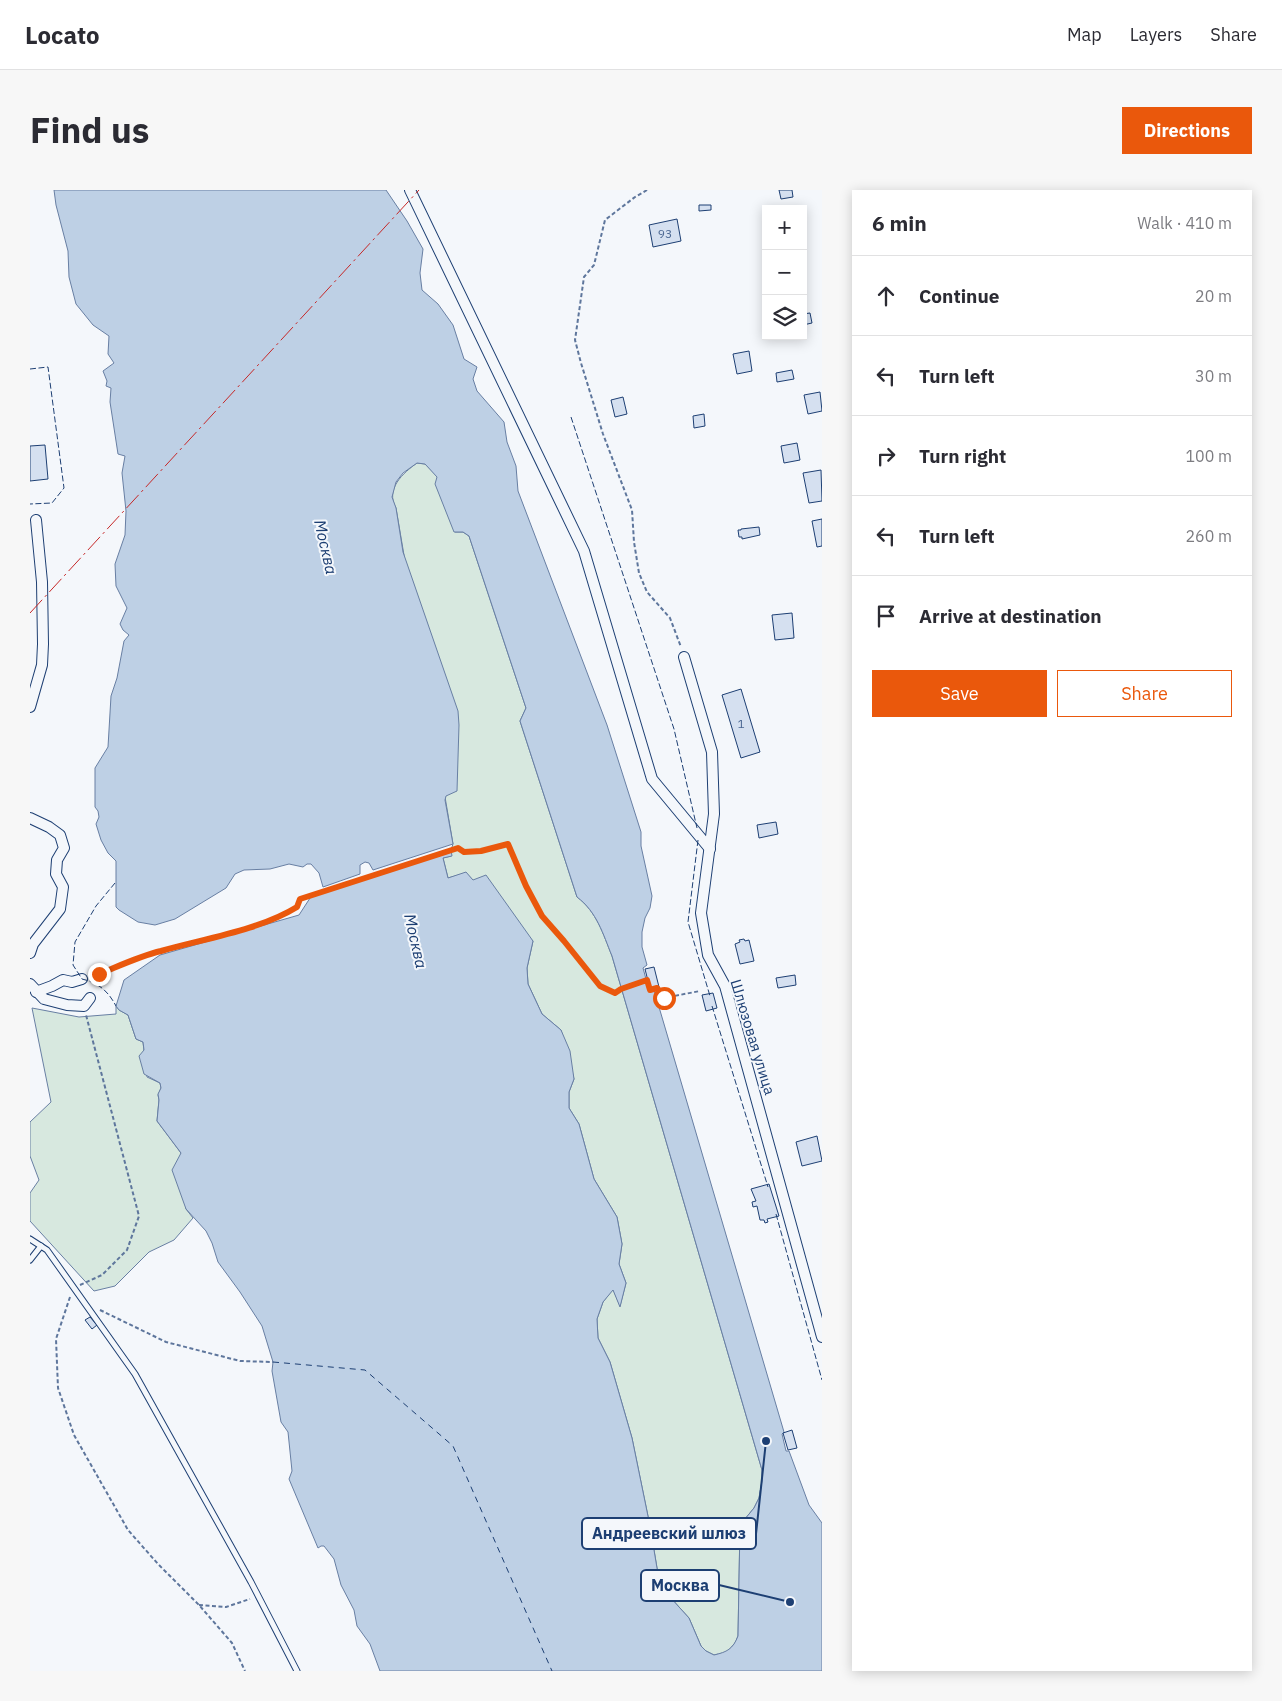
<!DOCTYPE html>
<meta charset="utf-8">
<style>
:root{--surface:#fff;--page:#f7f7f7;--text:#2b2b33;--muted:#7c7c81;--line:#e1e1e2;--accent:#ea580c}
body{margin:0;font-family:"IBM Plex Sans",sans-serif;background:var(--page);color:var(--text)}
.controls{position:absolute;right:15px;top:15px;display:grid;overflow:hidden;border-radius:0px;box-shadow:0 2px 12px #0003}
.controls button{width:45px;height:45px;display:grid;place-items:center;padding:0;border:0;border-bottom:1px solid var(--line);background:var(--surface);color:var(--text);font:25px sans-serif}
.stop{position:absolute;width:15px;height:15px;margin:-11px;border:4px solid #ea580c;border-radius:50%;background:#fff}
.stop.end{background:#ea580c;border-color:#fff;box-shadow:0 1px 5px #0008}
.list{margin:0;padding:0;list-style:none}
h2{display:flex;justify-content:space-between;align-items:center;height:65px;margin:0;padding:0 20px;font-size:21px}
h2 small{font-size:16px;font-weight:400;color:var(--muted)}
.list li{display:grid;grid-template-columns:32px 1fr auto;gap:15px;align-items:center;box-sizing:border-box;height:80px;padding:0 20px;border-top:1px solid var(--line)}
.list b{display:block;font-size:19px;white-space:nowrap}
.list em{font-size:16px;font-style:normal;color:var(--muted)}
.actions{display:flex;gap:10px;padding:15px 20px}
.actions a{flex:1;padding:11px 0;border:1px solid var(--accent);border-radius:0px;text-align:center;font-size:18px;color:var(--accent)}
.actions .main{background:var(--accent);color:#fff}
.icon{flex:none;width:28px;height:28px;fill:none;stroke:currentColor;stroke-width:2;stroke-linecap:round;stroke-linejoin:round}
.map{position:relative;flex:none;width:792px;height:1481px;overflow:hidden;border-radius:0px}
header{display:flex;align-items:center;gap:30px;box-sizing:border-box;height:70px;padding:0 25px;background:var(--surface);border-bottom:1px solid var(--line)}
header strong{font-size:24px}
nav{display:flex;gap:28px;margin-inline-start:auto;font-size:18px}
.intro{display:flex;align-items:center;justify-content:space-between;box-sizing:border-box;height:120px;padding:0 30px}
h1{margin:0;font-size:35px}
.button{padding:12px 22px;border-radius:0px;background:var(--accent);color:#fff;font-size:18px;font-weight:700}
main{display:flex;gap:30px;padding:0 30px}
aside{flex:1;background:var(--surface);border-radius:0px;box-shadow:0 2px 12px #0003}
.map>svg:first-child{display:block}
</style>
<header>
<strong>Locato</strong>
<nav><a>Map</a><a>Layers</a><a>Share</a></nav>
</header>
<div class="intro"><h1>Find us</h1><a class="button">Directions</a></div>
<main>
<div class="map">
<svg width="792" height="1481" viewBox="0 0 792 1481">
<rect width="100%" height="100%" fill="#f4f7fb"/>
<g fill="#d7e8df" stroke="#687fa3">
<path d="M387,273l8,1 13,13 17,55h8l6,4 57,172 -6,13 57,176c20,15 26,37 35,59l150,514v11l-3,17 -5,10 -14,17 -2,111 -3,7 -8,9 -13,3 -8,-4 -5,-5 -12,-28 -29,-32 -10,-60 -18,-88 -22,-76 -12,-24 -1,-19 6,-17 10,-13 7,17 6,-23 -7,-19 3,-20 -5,-27 -23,-38 -15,-55 -10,-16v-16l5,-13 -13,-49 -19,-16 -14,-30 -1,-16 6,-27 -67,-68 -18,5 -5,-20 8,-2v-6l2,-6 -57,-336c-11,-19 7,-35 21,-45z"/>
<path d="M86,816l3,4 9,5 8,24 7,3 4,35 13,6 1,5 -3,7 1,5 -2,21 24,32 5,56 7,9 -19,22 -25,12 -34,34 -21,5 -64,-70v-28l9,-13 -9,-24v-34l21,-20 -19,-94 47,9 37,-3z"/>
</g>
<path fill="#bed0e5" stroke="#687fa3" d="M24,0h332l21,31 16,28 -3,24 2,17 16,14 15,21 11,34 13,8 -4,12 4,12 27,31 3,20 9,24 2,25 89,234 34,107v14l11,50 -2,12 -5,10 -3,14v15l5,18 -4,3 6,22h5l130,442 -2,2 4,17h3l20,54 13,18v148h-442l-10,-27 -13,-18 -3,-16 -13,-25 -7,-26 -10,-13h-3l-3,2 -29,-69 3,-8 -4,-39 -7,-10 -9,-51 1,-9 -11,-36 -22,-34 -22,-30 -6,-19 -6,-12 -20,-22 -14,-39 9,-17 -24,-32 2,-21 -1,-6 3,-6 -1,-5 -16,-9 -5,-18 5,-6 -1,-8 -7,-3 -8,-24 -9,-5 -3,-4 8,-26 36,-25 139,-40 13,-20 139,-45 1,6 -9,2 5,20 18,-6 7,8 13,-5 47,66 -6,27 1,16 14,30 19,16 9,21 4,28 -5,13v16l10,16 15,55 23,38 5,27 -3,20 7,19 -6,24 -7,-17 -10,12 -6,17 1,19 12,24 22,76 18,88 10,60 29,32 12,28 5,5 8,4c13,-3 19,-6 24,-19l2,-111 14,-17 5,-10 3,-17v-11l-150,-514c-9,-22 -15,-44 -35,-59l-57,-176 6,-13 -57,-172 -6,-4h-9l-19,-48 2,-7 -12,-13 -8,-1 -14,10 -7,9 -4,15 4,11 7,44 55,159 1,14 -2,66 -11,5 -1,4 8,44 -80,26 -4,-7 -4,-1 -5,3v9l-37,13 -4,-14 -8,-9h-4l-4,3 -14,-3 -19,5 -26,1 -9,4 -9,14 -51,31 -20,6 -17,-3 -19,-12 -3,-3v-46l-8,-8 -7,-13 -5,-16 3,-7 -1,-6 -3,-4v-39l13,-21 3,-51 6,-18 7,-37 5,-6 -6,-5 -3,-6 7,-16 -11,-22 -1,-22 10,-29 1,-24 -4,-38 3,-17 -7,-2 -8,-52 1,-14 -5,-2 1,-5 -4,-10 11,-8 -6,-9 1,-18 -16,-11 -17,-21 -7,-27 -1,-26 -12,-46z"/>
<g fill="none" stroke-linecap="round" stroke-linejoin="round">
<path stroke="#1d3f73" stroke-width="1" stroke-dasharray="6 5" stroke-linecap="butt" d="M243,1172l92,8 88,76 99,225"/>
</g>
<g fill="#d5e0f0" stroke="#1d3f73">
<path d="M749,0h13l1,7 -12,2z"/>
<path d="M669,15h12v5l-12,1z"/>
<path d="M647,29l4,22 -28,6 -4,-22z"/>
<path d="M780,123l2,10 -9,2v-11z"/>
<path d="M719,161l3,20 -15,3 -4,-20z"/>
<path d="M762,180l2,9 -17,3 -1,-9z"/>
<path d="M790,202l2,19 -14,3 -4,-19z"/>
<path d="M593,207l4,17 -12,3 -4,-17z"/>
<path d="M674,224l1,12 -11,2 -1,-12z"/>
<path d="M767,253l3,17 -16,3 -3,-17z"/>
<path d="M15,255l3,34 -18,2v-35z"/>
<path d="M791,280l1,31 -13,2 -6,-30z"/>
<path d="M792,329v27l-5,1 -5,-26z"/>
<path d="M729,337l1,8 -18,4v-2h-3l-1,-7h3v-1z"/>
<path d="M762,423l2,25 -19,2 -3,-25z"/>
<path d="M711,499l19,63 -19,6 -19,-63z"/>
<path d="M746,632l2,12 -19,4 -2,-13z"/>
<path d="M714,749l1,2 4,-1 5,21 -14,3 -5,-20 5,-2 -1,-2z"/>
<path d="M624,777l5,20 -9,2 -5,-20z"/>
<path d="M765,785l1,10 -18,3 -2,-10z"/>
<path d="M683,803l4,15 -11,3 -4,-16z"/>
<path d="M787,946l5,25 -20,5 -6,-24z"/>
<path d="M739,994l10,32 -12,3 1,3 -3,1 -1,-3h-4l-3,-14 -4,1 -1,-5 4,-1 -5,-12z"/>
<path d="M60,1127l7,8 -5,4 -7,-9z"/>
<path d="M762,1240l5,18 -9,2 -5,-17z"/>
</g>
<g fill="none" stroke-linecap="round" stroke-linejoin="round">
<defs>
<g id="service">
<path d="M0,1049l17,11 88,124 116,208 46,89"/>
<path d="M0,1070l11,-14"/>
</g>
<g id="minor">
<path d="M380,0l174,361 68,228 58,70"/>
<path d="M654,467l28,95 2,62 -13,99 7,42 17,31 97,351"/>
<path d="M0,517l12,-42 1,-21 -1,-62 -6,-62"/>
<path d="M0,628l19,9 11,8 4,13 -7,12 -1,14 7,13 -3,22 -27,35 -3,9"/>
<path d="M0,794l14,15 23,6 17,1 6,-8"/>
<path d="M6,802l16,-6 11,-6 9,2 10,-3"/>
</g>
</defs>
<use href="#service" stroke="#1d3f73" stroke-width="7"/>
<use href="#minor" stroke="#1d3f73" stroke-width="12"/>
<g stroke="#5e769c" stroke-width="2" stroke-dasharray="4 2.5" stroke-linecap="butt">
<path d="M617,0l-12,7 -30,23 -11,45 -10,12 -9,63 6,23 22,71 29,76 2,32 5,31 8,19 23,26 11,29"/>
<path d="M61,786c23,-7 44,-17 66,-24 46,-16 99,-19 140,-45l3,-8 158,-52 6,5 17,-1 27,-7 18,42 16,30 22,25 36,45 15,7 6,-4 26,-9 3,10 7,-2 7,10 36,-7"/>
<path d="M62,792l7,-8"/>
<path d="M50,1095l22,-10 25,-25 12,-34 -53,-201"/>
<path d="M40,1107l-14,42 2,49 16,47 54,95 30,34 41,41 33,38 13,28"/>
<path d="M70,1120l66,32 74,19 33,1"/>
<path d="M169,1415l27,2 24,-8"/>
</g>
<use href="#service" stroke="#f4f7fb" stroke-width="5"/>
<use href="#minor" stroke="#f4f7fb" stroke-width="10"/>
<g stroke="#1d3f73" stroke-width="1" stroke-dasharray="6 2.5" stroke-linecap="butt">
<path d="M0,179l18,-2 16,121 -12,15 -22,1"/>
<path d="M541,227l103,312 23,99"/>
<path d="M668,650l-10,82 22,74"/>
<path d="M85,693l-19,23 -21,36 -2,23 9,14c17,4 26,12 34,27"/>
<path d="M629,813l13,-4"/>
<path d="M682,816l56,181"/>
<path d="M746,1024l46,166"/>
</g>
<path stroke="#c62828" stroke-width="1" stroke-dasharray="18 4 2.5 4" stroke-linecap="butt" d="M0,423l389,-423"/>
</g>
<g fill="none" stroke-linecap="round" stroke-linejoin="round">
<path stroke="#ea580c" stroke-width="6" d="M69,784c20,-8 41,-18 62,-23 42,-12 99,-21 136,-44l3,-8 158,-51 6,4 17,-1 27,-7 18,42 16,30 22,25 36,45 15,7 6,-4 26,-9 3,10 7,-2 7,10"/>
</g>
<g text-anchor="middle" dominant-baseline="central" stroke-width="4" stroke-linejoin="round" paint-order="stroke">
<g font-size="12" fill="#4b6792">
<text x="635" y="43">93</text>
<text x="711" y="533">1</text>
</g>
<g font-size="15" fill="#1d3f73" stroke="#f4f7fb">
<text transform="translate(723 847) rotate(73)">Шлюзовая улица</text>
</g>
<g font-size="16" font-style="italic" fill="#1d3f73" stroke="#f4f7fb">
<text transform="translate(296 357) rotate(77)">Москва</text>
<text transform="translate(386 751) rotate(77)">Москва</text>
</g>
</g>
<path fill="none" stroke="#1d3f73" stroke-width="2" d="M736 1251L726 1344M760 1412L689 1395"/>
<g fill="#1d3f73" stroke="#f4f7fb" stroke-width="2">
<circle cx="736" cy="1251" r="5"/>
<circle cx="760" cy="1412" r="5"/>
</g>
<g fill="#f4f7fb" stroke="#1d3f73" stroke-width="2">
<rect x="552" y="1328" width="174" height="31" rx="5"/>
<rect x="611" y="1380" width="78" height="31" rx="5"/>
</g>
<g font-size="16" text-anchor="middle" font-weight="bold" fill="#1d3f73">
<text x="639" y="1349">Андреевский шлюз</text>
<text x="650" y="1401">Москва</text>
</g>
</svg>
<div class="controls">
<button>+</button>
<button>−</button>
<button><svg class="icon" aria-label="layers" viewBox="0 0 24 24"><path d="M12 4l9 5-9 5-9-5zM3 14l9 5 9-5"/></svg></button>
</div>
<div class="stop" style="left:634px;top:808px"></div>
<div class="stop end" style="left:69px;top:784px"></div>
</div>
<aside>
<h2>6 min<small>Walk · 410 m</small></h2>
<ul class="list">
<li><svg class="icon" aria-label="ahead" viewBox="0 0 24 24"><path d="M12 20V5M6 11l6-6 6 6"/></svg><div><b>Continue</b></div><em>20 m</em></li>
<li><svg class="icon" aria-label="left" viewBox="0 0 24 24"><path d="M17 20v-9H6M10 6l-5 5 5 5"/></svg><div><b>Turn left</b></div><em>30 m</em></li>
<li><svg class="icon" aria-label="right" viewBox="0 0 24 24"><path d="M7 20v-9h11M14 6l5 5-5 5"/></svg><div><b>Turn right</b></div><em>100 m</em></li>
<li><svg class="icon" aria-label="left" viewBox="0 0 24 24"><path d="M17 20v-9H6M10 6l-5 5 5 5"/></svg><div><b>Turn left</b></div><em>260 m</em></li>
<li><svg class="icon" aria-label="arrive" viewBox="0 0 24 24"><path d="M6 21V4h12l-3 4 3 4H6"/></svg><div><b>Arrive at destination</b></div></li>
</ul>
<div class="actions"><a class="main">Save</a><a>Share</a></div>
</aside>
</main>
